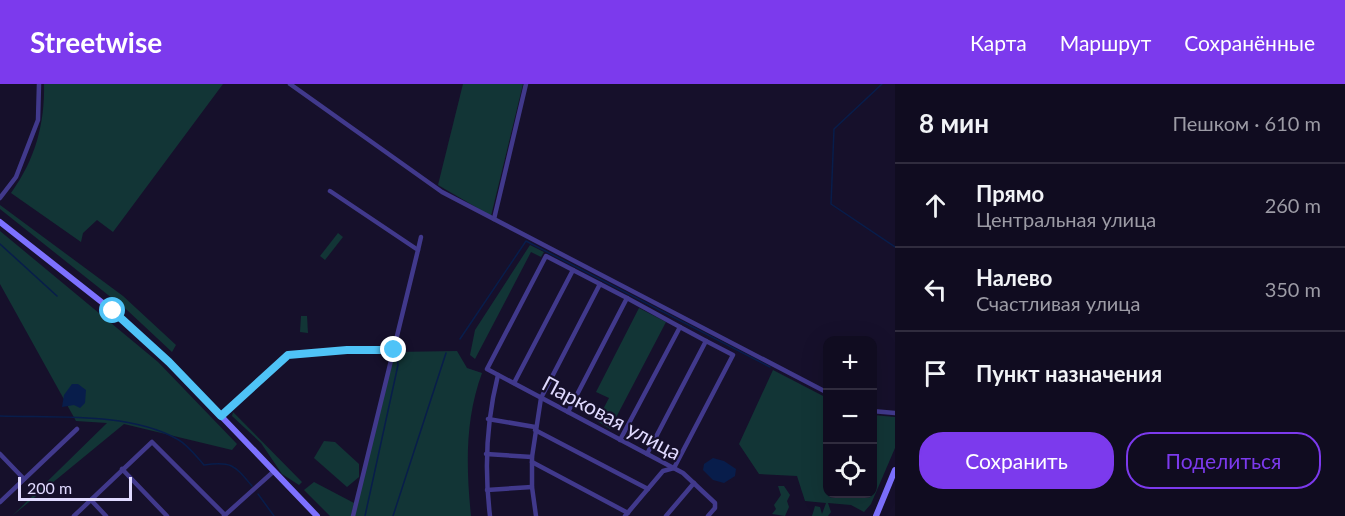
<!DOCTYPE html>
<html lang="ru">
<meta charset="utf-8">
<style>
:root{--surface:#100c20;--page:#1e1a2d;--text:#f1f3f6;--muted:#9c9ba5;--line:#302c3e;--accent:#7c3aed}
body{margin:0;font-family:Lato,sans-serif;background:var(--page);color:var(--text)}
.controls{position:absolute;right:18px;bottom:18px;display:grid;overflow:hidden;border-radius:12px;box-shadow:0 6px 24px #0002}
.controls button{width:54px;height:54px;display:grid;place-items:center;padding:0;border:0;border-bottom:2px solid var(--line);background:var(--surface);color:var(--text);font:30px sans-serif}
.scale{position:absolute;left:18px;bottom:15px;width:114px;box-sizing:border-box;padding-left:6px;border:3px solid #e0daff;border-top:0;font-size:16px;line-height:21px;white-space:nowrap;color:#e0daff;-webkit-text-stroke:4px #16102b;paint-order:stroke}
.stop{position:absolute;width:18px;height:18px;margin:-14px;border:4px solid #4fc3f7;border-radius:50%;background:#fff}
.stop.end{background:#4fc3f7;border-color:#fff;box-shadow:0 2px 6px #0008}
.list{margin:0;padding:0;list-style:none}
h2{display:flex;justify-content:space-between;align-items:center;height:78px;margin:0;padding:0 24px;font-size:26px}
h2 small{font-size:20px;font-weight:400;color:var(--muted)}
.list li{display:grid;grid-template-columns:39px 1fr auto;gap:18px;align-items:center;box-sizing:border-box;height:84px;padding:0 24px;border-top:2px solid var(--line)}
.list b{display:block;font-size:22px;white-space:nowrap}
.list p{margin:0;font-size:20px;white-space:nowrap;color:var(--muted)}
.list em{font-size:20px;font-style:normal;color:var(--muted)}
.actions{display:flex;gap:12px;padding:18px 24px}
.actions a{flex:1;padding:14px 0;border:2px solid var(--accent);border-radius:24px;text-align:center;font-size:21px;color:var(--accent)}
.actions .main{background:var(--accent);color:#fff}
.icon{flex:none;width:33px;height:33px;fill:none;stroke:currentColor;stroke-width:2;stroke-linecap:round;stroke-linejoin:round}
.map{position:relative;flex:none;width:895px;height:432px;overflow:hidden}
header{display:flex;align-items:center;gap:36px;box-sizing:border-box;height:84px;padding:0 30px;background:var(--accent);color:#fff}
header strong{font-size:28px}
nav{display:flex;gap:33px;margin-inline-start:auto;font-size:21px}
main{display:flex}
aside{flex:1;background:var(--surface)}
.map>svg:first-child{display:block}
</style>
<header>
<strong>Streetwise</strong>
<nav><a>Карта</a><a>Маршрут</a><a>Сохранённые</a></nav>
</header>
<main>
<div class="map">
<svg width="895" height="432" viewBox="0 0 895 432">
<rect width="100%" height="100%" fill="#16102b"/>
<g fill="#123536">
<path d="M44,0h179l-110,148 -16,-12 -14,13 -2,9 -70,-49c24,-33 34,-69 33,-109z"/>
<path d="M463,0h60l-32,132 -53,-31z"/>
<path d="M0,121l123,91 53,49 -4,7 -45,-42 -127,-101z"/>
<path d="M0,147l158,131 79,82 -5,6 -108,-26 -112,92 95,-93 -31,-2 -76,-137z"/>
<path d="M338,149l5,4 -18,23 -5,-4z"/>
<path d="M530,161l14,7 -3,5 -10,-5 -56,107 -5,-4 5,-25z"/>
<path d="M639,224l27,14 -56,107 -13,-8 12,-23 -13,-6z"/>
<path d="M301,232h6l1,17 -8,-1z"/>
<path d="M457,267l10,17 15,5c-17,46 -16,94 -11,143h-118l41,-164z"/>
<path d="M773,286l54,28 1,96h44l1,-79 22,2v31l-24,56 -7,8 -13,-7 -23,-2 3,9 -3,4h-16l3,-10 5,1 2,7 4,-11 -21,-2 -8,-25 -38,-2 -20,-30z"/>
<path d="M233,328l69,70 -3,3 -17,-11 -21,-31 -29,-27z"/>
<path d="M324,357l11,1 24,22v13l-12,10 -33,-29z"/>
<path d="M314,398l40,21 -3,13h-21l-26,-26z"/>
<path d="M778,402h6l6,9 -3,6 2,6 -4,9 -13,-2 4,-5 -2,-4 7,-10z"/>
</g>
<g fill="#081d4b">
<path d="M72,300h6l8,6 -1,13 -5,5 -6,-3 -12,2 2,-12z"/>
<path d="M713,374l11,3 12,8 -1,7 -11,7 -11,-3 -10,-10 1,-6z"/>
</g>
<g fill="none" stroke-linecap="round" stroke-linejoin="round">
<g stroke="#081d4b" stroke-width="1.5">
<path d="M882,0l-48,45 -3,75 64,43"/>
<path d="M0,160l57,52"/>
<path d="M460,255l66,-98 244,126"/>
<path d="M0,332c54,2 129,-4 177,23 10,5 19,17 27,26 28,-4 30,0 48,21"/>
<path d="M258,410l16,22"/>
<path d="M365,432l33,-151 -1,-7"/>
<path d="M393,432l53,-163"/>
</g>
<g stroke="#41398c" stroke-width="4.5">
<path d="M290,0l152,108 386,201"/>
<path d="M330,107l88,59 -65,266"/>
<path d="M0,114l16,-21 22,-57 1,-36"/>
<path d="M494,135l32,-135"/>
<path d="M418,166l3,-13"/>
<path d="M573,186l-27,-14 -59,113 196,104 32,30v5l-7,8"/>
<path d="M514,299l59,-113 27,14"/>
<path d="M872,327l23,2"/>
<path d="M568,328l59,-114 53,29 -60,113"/>
<path d="M221,332l67,-61 47,-4 60,-1"/>
<path d="M488,335l47,8"/>
<path d="M535,346l113,59"/>
<path d="M0,370l24,25"/>
<path d="M486,370l46,3"/>
<path d="M647,370l59,-113 -26,-14"/>
<path d="M532,378l96,51"/>
<path d="M122,385l45,47"/>
<path d="M487,406l45,-3"/>
<path d="M91,416l15,16"/>
<path d="M0,418l77,-73"/>
<path d="M74,432l78,-74 73,73"/>
<path d="M224,432l49,-44"/>
<path d="M490,432c-6,-49 -4,-93 8,-141"/>
<path d="M536,432l-4,-29v-30l9,-59 59,-114 27,14"/>
<path d="M625,432l38,-45 11,-3 59,-113 -27,-14"/>
<path d="M666,432l28,-33"/>
</g>
<g stroke="#7d71ff" stroke-width="6">
<path d="M0,138l113,89 56,51 148,154"/>
<path d="M876,432l19,-46"/>
</g>
</g>
<g fill="none" stroke-linecap="round" stroke-linejoin="round">
<path stroke="#4fc3f7" stroke-width="8" d="M113,227l56,51 52,54 67,-61 59,-5h47"/>
</g>
<g text-anchor="middle" dominant-baseline="central" stroke-width="4.5" stroke-linejoin="round" paint-order="stroke">
<g font-size="21" fill="#e0daff" stroke="#16102b">
<text transform="translate(612 333) rotate(28)">Парковая улица</text>
</g>
</g>
</svg>
<div class="controls">
<button>+</button>
<button>−</button>
<button><svg class="icon" aria-label="locate" viewBox="0 0 24 24"><circle cx="12" cy="12" r="6"/><path d="M12 2v4M12 18v4M2 12h4M18 12h4"/></svg></button>
</div>
<div class="scale">200 m</div>
<div class="stop" style="left:113px;top:227px"></div>
<div class="stop end" style="left:394px;top:266px"></div>
</div>
<aside>
<h2>8 мин<small>Пешком · 610 m</small></h2>
<ul class="list">
<li><svg class="icon" aria-label="ahead" viewBox="0 0 24 24"><path d="M12 20V5M6 11l6-6 6 6"/></svg><div><b>Прямо</b><p>Центральная улица</p></div><em>260 m</em></li>
<li><svg class="icon" aria-label="left" viewBox="0 0 24 24"><path d="M17 20v-9H6M10 6l-5 5 5 5"/></svg><div><b>Налево</b><p>Счастливая улица</p></div><em>350 m</em></li>
<li><svg class="icon" aria-label="arrive" viewBox="0 0 24 24"><path d="M6 21V4h12l-3 4 3 4H6"/></svg><div><b>Пункт назначения</b></div></li>
</ul>
<div class="actions"><a class="main">Сохранить</a><a>Поделиться</a></div>
</aside>
</main>
